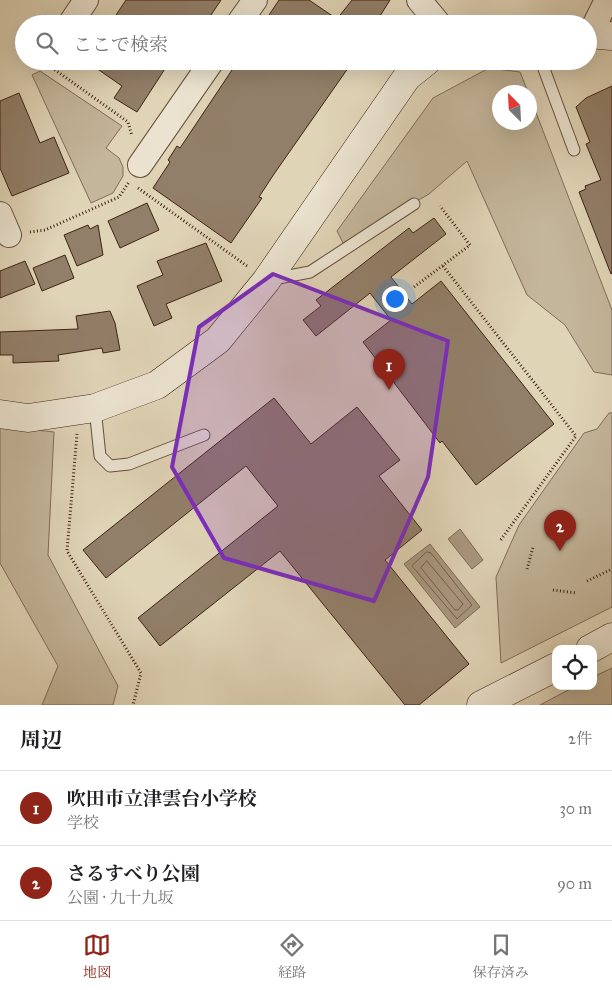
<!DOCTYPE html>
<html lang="ja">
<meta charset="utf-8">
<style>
:root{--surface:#fff;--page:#f6f6f6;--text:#202124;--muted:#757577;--line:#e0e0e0;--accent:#8f2418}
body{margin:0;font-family:"IM FELL Great Primer","Noto Serif JP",serif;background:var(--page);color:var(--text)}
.controls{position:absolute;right:15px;bottom:15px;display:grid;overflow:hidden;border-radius:10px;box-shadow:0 5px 20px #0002}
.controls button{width:45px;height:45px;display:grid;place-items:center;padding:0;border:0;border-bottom:1px solid var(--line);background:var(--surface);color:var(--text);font:25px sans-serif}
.compass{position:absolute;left:492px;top:85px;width:45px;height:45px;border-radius:50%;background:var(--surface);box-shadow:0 5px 20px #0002;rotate:336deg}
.you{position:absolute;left:394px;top:298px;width:18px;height:18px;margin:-12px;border:4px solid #fff;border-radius:50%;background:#1a73e8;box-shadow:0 0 0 8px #1a73e833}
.badge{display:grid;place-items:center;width:32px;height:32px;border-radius:50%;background:var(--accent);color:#fff;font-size:16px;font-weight:700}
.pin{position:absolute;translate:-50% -41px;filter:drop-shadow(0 1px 2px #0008)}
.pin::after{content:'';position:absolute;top:26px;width:18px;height:15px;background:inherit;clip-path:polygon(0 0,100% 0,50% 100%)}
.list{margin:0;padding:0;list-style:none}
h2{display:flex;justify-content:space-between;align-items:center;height:65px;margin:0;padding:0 20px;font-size:21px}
h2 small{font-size:16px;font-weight:400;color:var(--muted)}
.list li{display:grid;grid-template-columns:32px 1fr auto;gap:15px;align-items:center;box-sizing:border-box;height:75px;padding:0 20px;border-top:1px solid var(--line)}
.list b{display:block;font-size:19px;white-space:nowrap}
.list p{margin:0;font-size:16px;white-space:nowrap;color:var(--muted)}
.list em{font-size:16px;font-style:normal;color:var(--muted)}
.icon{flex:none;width:28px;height:28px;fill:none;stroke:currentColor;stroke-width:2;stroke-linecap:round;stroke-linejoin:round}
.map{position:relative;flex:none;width:612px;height:705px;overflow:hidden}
.search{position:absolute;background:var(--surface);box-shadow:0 5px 20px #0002;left:15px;right:15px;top:15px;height:55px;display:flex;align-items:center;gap:12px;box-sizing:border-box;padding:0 18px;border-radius:28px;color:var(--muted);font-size:19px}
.sheet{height:215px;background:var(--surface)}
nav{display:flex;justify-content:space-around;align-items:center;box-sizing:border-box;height:70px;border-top:1px solid var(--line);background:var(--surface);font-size:14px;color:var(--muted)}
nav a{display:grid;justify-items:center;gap:2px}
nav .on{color:var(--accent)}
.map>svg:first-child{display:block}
</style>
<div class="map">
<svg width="612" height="705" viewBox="0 0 612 705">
<rect width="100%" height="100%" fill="#e0d4b7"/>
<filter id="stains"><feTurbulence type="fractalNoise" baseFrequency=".004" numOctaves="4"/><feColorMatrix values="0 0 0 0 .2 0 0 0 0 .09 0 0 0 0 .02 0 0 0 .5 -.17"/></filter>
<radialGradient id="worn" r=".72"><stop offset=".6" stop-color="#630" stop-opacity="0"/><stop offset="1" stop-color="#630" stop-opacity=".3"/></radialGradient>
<g fill="#c4b69b" stroke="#816c58">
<path d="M489,68l31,4 8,20h-28v30h30v-25l82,213v65l-18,-3 -29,-47 -38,-30 -60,-134 -38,33 -86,49 -6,-12 96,-133z"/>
<path d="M40,71l82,55 -16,22 13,10 4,9v9l-10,17 -22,10 -59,-128z"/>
<path d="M609,413h3v194l-111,56 -5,-86 23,-52 65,-92 13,-4z"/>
<path d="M0,426l54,6 -6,123 70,131 -5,19h-71l16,-39 -58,-103z"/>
<path d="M612,668v37h-72l36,-19h17v-9z"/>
</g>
<g fill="#a99880" stroke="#7e6955">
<path d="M460,529l23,31 -11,9 -24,-30z"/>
<path d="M430,544l50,63 -25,21 -51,-64z"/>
</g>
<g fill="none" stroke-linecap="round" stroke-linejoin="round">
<g stroke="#745e4a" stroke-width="1">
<path d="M427,552l4,1 41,52 -15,14 -45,-53z"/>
<path d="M427,561l36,43 -5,6h-3l-34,-42z"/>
</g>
</g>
<g fill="#927f69" stroke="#3e2315">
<path d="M126,0h95l-16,24h-95z"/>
<path d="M279,0h30l28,19 15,-19h38l-15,24h-112z"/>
<path d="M86,61h84l-33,51 -23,-14 8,-12z"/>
<path d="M238,61h115l-79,113 -15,23 3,1 -31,45 -78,-55 17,-26 -2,-2 9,-14 3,2z"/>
<path d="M612,86v187l-1,1 -32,-82 7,-3 -1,-3 16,-6 -15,-36 4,-2 -14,-35 10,-9z"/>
<path d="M19,93l21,50 14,-6 15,36 -57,23 -12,-28v-67z"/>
<path d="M147,203l12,27 -39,18 -12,-27z"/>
<path d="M434,218l12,16 -55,43 21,27 29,-23 113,143 -78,61 -34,-44 -2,2 -77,-101 28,-22 -21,-27 -54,43 -13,-16 18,-14 -5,-6 93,-72 4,5z"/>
<path d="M88,225l2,4 8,-4 5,30 -26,11 -13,-31z"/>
<path d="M206,243l16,38 -56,23 6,14 -18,8 -17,-40 26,-11 -6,-14z"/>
<path d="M65,255l9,23 -32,13 -9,-23z"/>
<path d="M25,261l10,23 -35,14v-27z"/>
<path d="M110,311l5,12 5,27 -17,3 -1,-5 -44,7 1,6 -46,2v-8h-13v-23l78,-3 -2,-13z"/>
<path d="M274,398l37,46 46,-37 43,53 -21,16 43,54 -37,30 84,104 -50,41h-14l-125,-154 -120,95 -22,-28 140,-112 -32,-40 -140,112 -23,-28z"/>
</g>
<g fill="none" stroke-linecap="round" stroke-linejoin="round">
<defs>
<g id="lane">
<path d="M541,61l33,89"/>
<path d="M273,279l37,-7 104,-68"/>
<path d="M95,408l5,48 10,10 19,-2 75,-29"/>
</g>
<g id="street">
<path d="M419,0l20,24"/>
<path d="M70,24l16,-24"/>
<path d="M238,24l17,-24"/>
<path d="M590,34l17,-34"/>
<path d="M140,165l72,-104"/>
<path d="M0,214l9,21"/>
</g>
<g id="secondary">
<path d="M588,34l24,2"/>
<path d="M0,414l28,4 67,-10 62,-23 61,-45 48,-59 141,-204 20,-16"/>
<path d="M590,649l22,-12"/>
<path d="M481,705l75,-38"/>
</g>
</defs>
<use href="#lane" stroke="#664f3e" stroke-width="13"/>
<use href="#street" stroke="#664f3e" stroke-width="26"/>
<use href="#secondary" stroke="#3e2315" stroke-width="29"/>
<g stroke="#3e2315" stroke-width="3" stroke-dasharray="1 2.5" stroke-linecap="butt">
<path d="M51,61v6l77,55 4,14"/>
<path d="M138,188l109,78"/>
<path d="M30,232l15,-2 74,-33 10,-15"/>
<path d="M443,266l133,170 -76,105"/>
<path d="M414,287l56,-42 -30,-39"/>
<path d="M77,434l-10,117 74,122 -8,32"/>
<path d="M527,569l6,-22"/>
<path d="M587,581l23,-11"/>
<path d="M553,590l23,3"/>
</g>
<use href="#lane" stroke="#ebe3d0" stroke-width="11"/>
<use href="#street" stroke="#ebe3d0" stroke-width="24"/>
<use href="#secondary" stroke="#ebe3d0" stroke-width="28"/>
</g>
<path fill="#7b2cbf" fill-opacity="0.2" stroke="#7b2cbf" stroke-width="4" stroke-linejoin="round" d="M273,274l175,67 -20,136 -54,124 -150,-43 -52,-91 27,-140z"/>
<rect width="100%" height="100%" filter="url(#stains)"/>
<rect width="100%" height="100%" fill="url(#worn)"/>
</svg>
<div class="controls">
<button><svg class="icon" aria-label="locate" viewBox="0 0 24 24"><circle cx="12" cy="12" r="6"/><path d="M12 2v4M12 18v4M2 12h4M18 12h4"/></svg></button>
</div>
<svg class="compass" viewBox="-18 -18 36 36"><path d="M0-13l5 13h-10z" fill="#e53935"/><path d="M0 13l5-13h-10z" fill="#757577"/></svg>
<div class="you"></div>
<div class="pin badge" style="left:389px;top:390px">1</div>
<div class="pin badge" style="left:560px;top:551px">2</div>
<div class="search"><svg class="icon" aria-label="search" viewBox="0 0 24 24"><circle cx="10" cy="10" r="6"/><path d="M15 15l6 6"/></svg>ここで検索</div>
</div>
<section class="sheet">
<h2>周辺<small>2件</small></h2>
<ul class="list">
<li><span class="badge">1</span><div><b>吹田市立津雲台小学校</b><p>学校</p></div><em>30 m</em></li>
<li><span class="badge">2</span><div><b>さるすべり公園</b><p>公園 · 九十九坂</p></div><em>90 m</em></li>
</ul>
</section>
<nav>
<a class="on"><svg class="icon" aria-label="map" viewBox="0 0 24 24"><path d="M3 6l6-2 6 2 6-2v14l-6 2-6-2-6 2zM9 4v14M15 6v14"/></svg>地図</a>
<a><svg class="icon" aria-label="directions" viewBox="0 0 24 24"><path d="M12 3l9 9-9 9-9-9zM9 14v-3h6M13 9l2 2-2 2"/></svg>経路</a>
<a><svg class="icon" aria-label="saved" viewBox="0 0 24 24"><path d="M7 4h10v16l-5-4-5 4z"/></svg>保存済み</a>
</nav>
